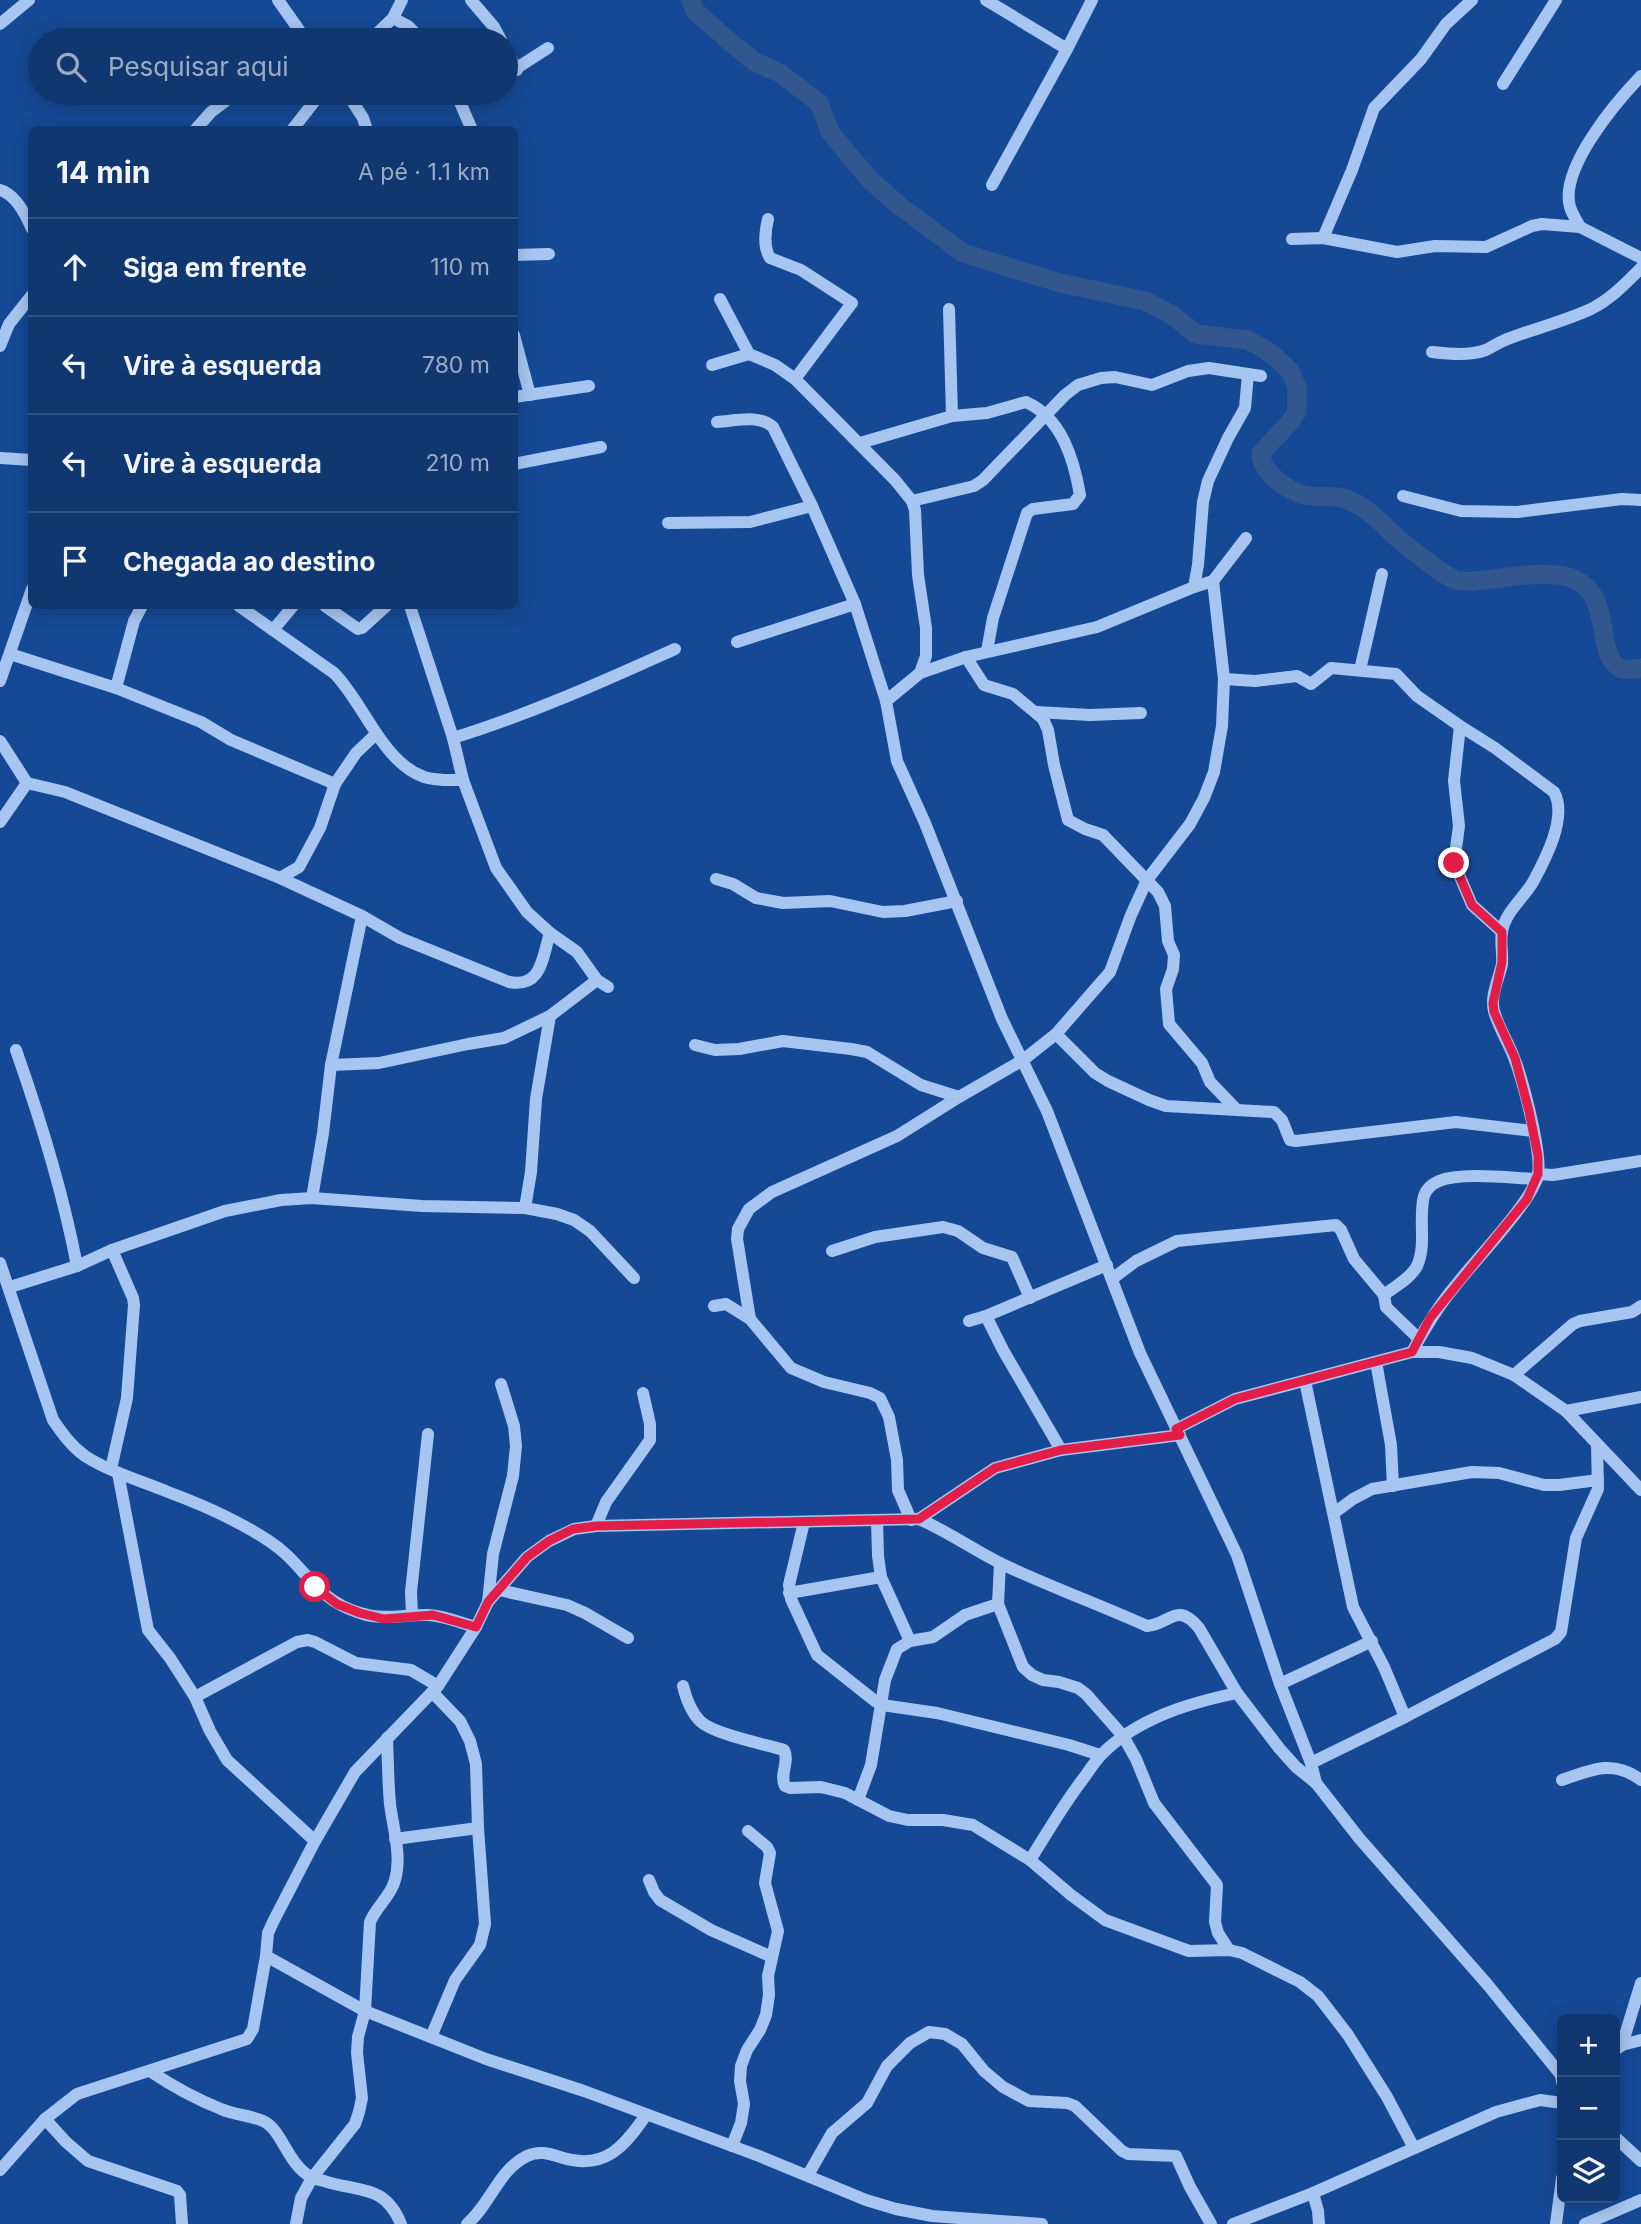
<!DOCTYPE html>
<html lang="pt">
<meta charset="utf-8">
<style>
:root{--surface:#103770;--page:#1e4278;--text:#f1f3f6;--muted:#9cacc3;--line:#305183}
body{margin:0;font-family:Inter,sans-serif;background:var(--page);color:var(--text)}
.controls{position:absolute;right:21px;bottom:21px;display:grid;overflow:hidden;border-radius:10px;box-shadow:0 4px 18px #0003}
.controls button{width:63px;height:63px;display:grid;place-items:center;padding:0;border:0;border-bottom:2px solid var(--line);background:var(--surface);color:var(--text);font:35px sans-serif}
.stop{position:absolute;width:21px;height:21px;margin:-16px;border:5px solid #e11d48;border-radius:50%;background:#fff}
.stop.end{background:#e11d48;border-color:#fff;box-shadow:0 2px 7px #0008}
.list{margin:0;padding:0;list-style:none}
h2{display:flex;justify-content:space-between;align-items:center;height:91px;margin:0;padding:0 28px;font-size:30px}
h2 small{font-size:23px;font-weight:400;color:var(--muted)}
.list li{display:grid;grid-template-columns:46px 1fr auto;gap:21px;align-items:center;box-sizing:border-box;height:98px;padding:0 28px;border-top:2px solid var(--line)}
.list b{display:block;font-size:26px;white-space:nowrap}
.list em{font-size:23px;font-style:normal;color:var(--muted)}
.icon{flex:none;width:38px;height:38px;fill:none;stroke:currentColor;stroke-width:2;stroke-linecap:round;stroke-linejoin:round}
.map{position:relative;flex:none;width:1641px;height:2224px;overflow:hidden}
.search{position:absolute;background:var(--surface);box-shadow:0 4px 18px #0003;left:28px;top:28px;width:490px;height:77px;display:flex;align-items:center;gap:18px;box-sizing:border-box;padding:0 24px;border-radius:38px;color:var(--muted);font-size:26px}
.panel{position:absolute;background:var(--surface);box-shadow:0 4px 18px #0003;left:28px;top:126px;width:490px;height:483px;border-radius:10px}
.map>svg:first-child{display:block}
</style>
<div class="map">
<svg width="1641" height="2224" viewBox="0 0 1641 2224">
<rect width="100%" height="100%" fill="#164995"/>
<g fill="none" stroke-linecap="round" stroke-linejoin="round">
<path stroke="#32578f" stroke-width="19" d="M691,0l4,11 35,31 25,20 25,11 39,30 11,29 39,47 31,27 63,47 97,30 85,18 27,14 24,19 52,6 24,14 18,17 7,16v24l-6,10 -30,32c0,19 25,37 43,42 16,4 31,-2 47,6 18,8 30,22 45,36 9,8 19,15 29,23 9,7 20,16 31,20 12,3 25,0 37,-1 22,-3 42,-6 64,-4 62,6 34,78 63,93 6,3 15,1 21,0"/>
<g stroke="#a6c6f1" stroke-width="12">
<path d="M278,0l28,40"/>
<path d="M471,0l23,27 7,13"/>
<path d="M986,0l81,49"/>
<path d="M393,18l15,8 14,14"/>
<path d="M0,24l29,-24"/>
<path d="M370,40l23,-22 9,-18"/>
<path d="M506,49l11,21"/>
<path d="M506,75l42,-27"/>
<path d="M1503,84l53,-84"/>
<path d="M347,93l16,25 4,12"/>
<path d="M456,93l16,37"/>
<path d="M195,130l16,-18 25,-19"/>
<path d="M292,130l29,-37"/>
<path d="M992,185l75,-136 25,-49"/>
<path d="M0,190c15,4 26,25 32,39"/>
<path d="M768,219c-3,13 -5,27 2,39l31,12 51,33 -57,76"/>
<path d="M1580,227c-3,-6 -8,-13 -10,-20 -11,-38 46,-105 71,-131"/>
<path d="M1323,238l29,-68 22,-62 47,-49 25,-35 26,-24"/>
<path d="M1292,239l31,-1 74,14 38,-6 51,1 46,-21 10,-2 38,3 61,31"/>
<path d="M514,255l35,-1"/>
<path d="M720,299l29,55 26,11 20,14 100,101 17,21 3,9 3,65 8,53v28l-6,17 -34,28 11,60 28,62 77,196 45,92 93,242 97,202 43,129 31,79 5,20"/>
<path d="M949,309l3,107"/>
<path d="M514,335l16,60"/>
<path d="M0,346l9,-22 23,-29"/>
<path d="M1432,352c18,2 37,4 54,-2 8,-4 15,-9 24,-12 27,-10 55,-17 81,-29 20,-10 35,-26 50,-41"/>
<path d="M712,365l37,-11"/>
<path d="M514,397l75,-11"/>
<path d="M717,422c18,-1 42,-8 56,5l39,79 43,98 31,97"/>
<path d="M860,443l92,-27 35,-3 39,-11c36,16 48,58 54,93l-7,9 -40,5 -6,4 -34,105 -6,33"/>
<path d="M0,458l32,2"/>
<path d="M514,464l87,-17"/>
<path d="M1403,496l58,15 56,1 105,-13 19,1"/>
<path d="M912,501l62,-15 9,-6 82,-85 13,-10 23,-7 14,-1 37,8 36,-14 21,-3 52,8"/>
<path d="M668,523l82,-1 62,-16"/>
<path d="M1194,587l19,-6 33,-43"/>
<path d="M239,606l95,67c30,30 48,89 90,104 13,4 26,3 39,3"/>
<path d="M325,606l33,23 4,-1 24,-22"/>
<path d="M410,606l43,132 10,42 33,88 31,44 23,21 27,19 20,28 11,7"/>
<path d="M273,630l20,-24"/>
<path d="M737,642l118,-38"/>
<path d="M10,654l106,34 85,34 30,18 104,44"/>
<path d="M966,657l18,28 29,9 30,25 5,11 6,35 14,55 17,9 18,6 55,57 7,14 3,35 6,14 -1,14 -7,20 3,35 33,39 8,19 26,27"/>
<path d="M1360,670l22,-96"/>
<path d="M920,673l46,-16 131,-30 97,-40 4,-22 5,-63 5,-21 20,-43 17,-30 3,-34"/>
<path d="M1224,679l31,2 42,-5 14,8 20,-16 65,6 21,22 43,30 35,22 59,44c14,25 -9,68 -21,90 -10,17 -28,30 -31,50 -2,10 1,21 0,32 -3,15 -12,31 -8,47 4,15 13,29 19,44 9,22 29,97 25,119 -4,26 -64,87 -82,111 -18,21 -31,43 -44,67"/>
<path d="M0,681l32,-92"/>
<path d="M116,688l18,-67 8,-15"/>
<path d="M1036,712l54,3 51,-2"/>
<path d="M1460,726l-6,55 5,45 -5,37 18,42 30,27"/>
<path d="M453,738c77,-24 149,-56 222,-89"/>
<path d="M0,741l27,42 38,9 215,86 82,38 38,22 109,44c33,6 33,-24 41,-49"/>
<path d="M0,822l27,-39"/>
<path d="M280,878l19,-11 21,-39 15,-44 21,-31 20,-19"/>
<path d="M716,879l17,5 23,14 27,5 47,-2 53,11 22,-1 52,-10"/>
<path d="M1056,1034l39,39 13,8 41,19 17,6 108,6 8,8 8,20 6,1 160,-19 77,9"/>
<path d="M695,1045l20,5 24,-1 44,-8 68,8 16,3 54,33 38,12"/>
<path d="M16,1050c25,71 47,142 61,216"/>
<path d="M331,1065l48,-2 89,-19 36,-6 46,-22 47,-36"/>
<path d="M1538,1174l15,1 88,-14"/>
<path d="M312,1198l11,-65 8,-68 31,-149"/>
<path d="M525,1208l6,-36 5,-73 14,-83"/>
<path d="M832,1251l43,-14 68,-10 15,4 25,17 29,9 18,41"/>
<path d="M0,1263l53,157c9,13 18,26 32,36 25,16 56,25 83,36 35,13 71,29 101,49 36,23 44,58 91,72 24,8 45,1 69,2 16,1 32,8 47,12"/>
<path d="M1112,1279l24,-18 41,-20 159,-16 5,5 13,29 30,36 2,12 33,32"/>
<path d="M10,1287l67,-21 35,-16 113,-39 56,-11 31,-2 110,8 103,2 32,6 17,6 16,11 44,47"/>
<path d="M1384,1295c10,-8 27,-17 33,-29 10,-22 1,-47 7,-70 2,-7 8,-12 15,-15 22,-9 72,-3 98,-2"/>
<path d="M714,1306l12,-2 24,15 41,49 33,14 46,11 10,5 9,19 8,43 1,30 13,30"/>
<path d="M986,1316l17,34 58,100"/>
<path d="M750,1319l-13,-80 1,-10 11,-20 23,-17 125,-56 62,-39 64,-37 33,-26 54,-62 21,-57 16,-35 43,-56 14,-26 10,-26 8,-46 2,-47 -11,-98"/>
<path d="M969,1321l17,-5 121,-51"/>
<path d="M1376,1362l15,83 2,41"/>
<path d="M1514,1375l59,-51 7,-3 52,-9 9,-6"/>
<path d="M1305,1381l48,226 31,60 21,50"/>
<path d="M1566,1411l75,79"/>
<path d="M1176,1429l59,-30 177,-47h27l33,6 42,17 52,36 75,-14"/>
<path d="M111,1469l16,-71 7,-93 -1,-7 -21,-48"/>
<path d="M118,1473l30,157 22,28 25,39 15,34 17,29 88,81"/>
<path d="M1334,1513l19,-14 19,-10 100,-17 27,1 45,12h15l39,-5"/>
<path d="M919,1519l76,-51 66,-18 119,-15"/>
<path d="M877,1520l1,36 3,21 29,64"/>
<path d="M804,1522l-15,63 2,14 26,56 58,46 7,4 55,8 132,32 31,10"/>
<path d="M596,1526l10,-24 44,-62v-16l-7,-31"/>
<path d="M1000,1563l-2,41 25,63 9,8 11,5 16,2 19,6 8,6 37,42 13,23 18,44 63,82 -2,37 3,11 11,17"/>
<path d="M499,1590l68,15 18,8 43,25"/>
<path d="M789,1593l92,-16"/>
<path d="M488,1602l5,-48 20,-78 3,-30 -2,-20 -13,-42"/>
<path d="M412,1615l-1,-23 17,-158"/>
<path d="M1280,1684l92,-43"/>
<path d="M683,1686c3,12 7,25 17,35 13,13 64,23 84,29 6,12 -5,24 1,36l5,2 31,-1 24,6 44,23 19,4h35l30,5 57,35 41,35 34,25 84,31 40,-1 13,3 58,29 18,14 30,39 39,62 27,51"/>
<path d="M195,1697l102,-55 11,-2 7,2 41,21 55,7 27,16"/>
<path d="M1311,1763l94,-46 150,-78 6,-7 15,-94 22,-49 -1,-44"/>
<path d="M1562,1780c29,-10 51,-21 79,0"/>
<path d="M858,1800l13,-35 14,-85 12,-31 13,-8 23,-4 32,-22 33,-11"/>
<path d="M395,1839l83,-11"/>
<path d="M1030,1860c17,-27 33,-55 53,-81 6,-8 12,-18 19,-25 36,-36 87,-51 135,-61"/>
<path d="M649,1880l5,12 6,8 51,30 61,27"/>
<path d="M431,2037l24,-57 25,-35 5,-21 -7,-96 -2,-64 -6,-23 -10,-20 -28,-29"/>
<path d="M1622,2045l19,-5"/>
<path d="M1615,2050l7,-5 19,-62"/>
<path d="M150,2071c22,15 46,28 71,38 13,6 29,6 42,12 19,8 24,43 48,56 5,3 11,3 16,5 34,10 58,3 74,42"/>
<path d="M45,2119l32,-25 170,-55 6,-10 13,-73"/>
<path d="M1615,2137l26,24"/>
<path d="M732,2146l9,-23 3,-19 -4,-23 1,-15 6,-16 13,-20 6,-15 3,-20 -1,-19 10,-45 -13,-48 5,-30 -3,-6 -19,-16"/>
<path d="M0,2170l45,-51 21,23 22,19 89,30 3,4 2,29"/>
<path d="M808,2175l24,-42 35,-30 20,-37 23,-23 19,-11 16,2 17,10 22,27 19,16 26,14 38,2 8,3 47,45 6,3 48,2 14,31 21,37"/>
<path d="M1313,2193l5,18 1,13"/>
<path d="M296,2224l5,-26 11,-20 43,-54 4,-12 3,-14 -5,-45 1,-16 7,-26 5,-89c6,-15 21,-26 25,-42 7,-24 -2,-52 -5,-76 -2,-22 -2,-44 -3,-66"/>
<path d="M467,2224c24,-20 31,-54 60,-68 13,-6 23,-2 36,2 42,12 61,-11 83,-43"/>
<path d="M1042,2224l-110,-8 -36,-7 -30,-9 -107,-44 -175,-65 -98,-32 -121,-48 -99,-55 2,-23 6,-13 41,-79 40,-69 83,-86 38,-59 12,-25 39,-45 22,-16 25,-12 22,-3 323,-7c30,13 56,32 85,46 47,22 96,40 143,61 23,-2 30,-25 52,2l38,65 42,55 17,19 20,16 43,55 128,146 74,91 1,7"/>
<path d="M1233,2224l80,-31 183,-81 44,-12 22,3"/>
<path d="M1556,2224l6,-46"/>
<path d="M1585,2224l56,-24"/>
</g>
</g>
<g fill="none" stroke-linecap="round" stroke-linejoin="round">
<path stroke="#e11d48" stroke-width="9" d="M315,1587l22,17 23,9 24,6 49,-4 43,12 12,-25 39,-45 22,-16 24,-12 23,-3 323,-7 76,-51 66,-18 119,-15 -4,-6 59,-30 177,-47 18,-34 97,-119 11,-25v-18l-9,-45 -14,-53 -21,-46 -1,-9 9,-41v-30l-30,-27 -18,-42"/>
</g>
</svg>
<div class="controls">
<button>+</button>
<button>−</button>
<button><svg class="icon" aria-label="layers" viewBox="0 0 24 24"><path d="M12 4l9 5-9 5-9-5zM3 14l9 5 9-5"/></svg></button>
</div>
<div class="stop" style="left:315px;top:1587px"></div>
<div class="stop end" style="left:1454px;top:863px"></div>
<div class="search"><svg class="icon" aria-label="search" viewBox="0 0 24 24"><circle cx="10" cy="10" r="6"/><path d="M15 15l6 6"/></svg>Pesquisar aqui</div>
<section class="panel">
<h2>14 min<small>A pé · 1.1 km</small></h2>
<ul class="list">
<li><svg class="icon" aria-label="ahead" viewBox="0 0 24 24"><path d="M12 20V5M6 11l6-6 6 6"/></svg><div><b>Siga em frente</b></div><em>110 m</em></li>
<li><svg class="icon" aria-label="left" viewBox="0 0 24 24"><path d="M17 20v-9H6M10 6l-5 5 5 5"/></svg><div><b>Vire à esquerda</b></div><em>780 m</em></li>
<li><svg class="icon" aria-label="left" viewBox="0 0 24 24"><path d="M17 20v-9H6M10 6l-5 5 5 5"/></svg><div><b>Vire à esquerda</b></div><em>210 m</em></li>
<li><svg class="icon" aria-label="arrive" viewBox="0 0 24 24"><path d="M6 21V4h12l-3 4 3 4H6"/></svg><div><b>Chegada ao destino</b></div></li>
</ul>
</section>
</div>
